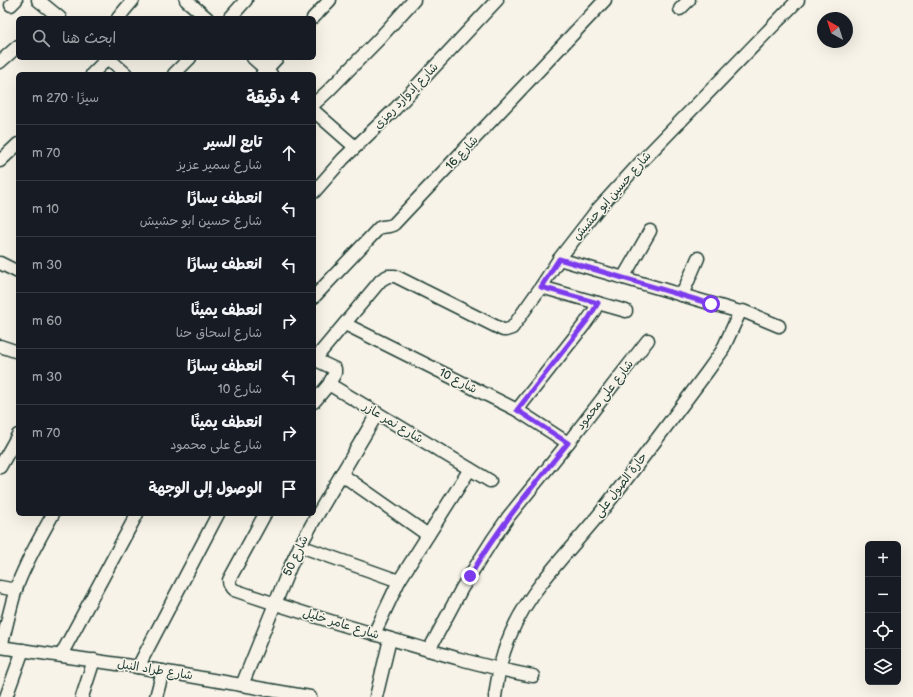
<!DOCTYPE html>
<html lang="ar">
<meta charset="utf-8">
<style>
:root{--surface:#171b24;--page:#242831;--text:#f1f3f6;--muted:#9ea1a6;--line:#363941}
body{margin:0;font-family:"Balsamiq Sans","Playpen Sans Arabic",sans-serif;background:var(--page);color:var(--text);direction:rtl}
.controls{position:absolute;right:12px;bottom:12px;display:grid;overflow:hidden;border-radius:6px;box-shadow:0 4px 16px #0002}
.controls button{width:36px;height:36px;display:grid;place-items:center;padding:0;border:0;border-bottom:1px solid var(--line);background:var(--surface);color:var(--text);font:20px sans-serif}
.compass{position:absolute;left:817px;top:12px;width:36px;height:36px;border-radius:50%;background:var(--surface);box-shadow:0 4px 16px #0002;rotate:321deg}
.stop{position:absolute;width:12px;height:12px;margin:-9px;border:3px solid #7c3aed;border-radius:50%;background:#fff}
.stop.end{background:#7c3aed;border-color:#fff;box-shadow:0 1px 4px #0008}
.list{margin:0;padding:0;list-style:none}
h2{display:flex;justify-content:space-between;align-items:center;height:52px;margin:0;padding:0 16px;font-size:17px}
h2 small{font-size:13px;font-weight:400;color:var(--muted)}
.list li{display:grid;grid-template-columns:26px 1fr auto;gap:12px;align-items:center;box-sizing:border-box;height:56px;padding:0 16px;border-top:1px solid var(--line)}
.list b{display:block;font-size:15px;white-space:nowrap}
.list p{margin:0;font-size:13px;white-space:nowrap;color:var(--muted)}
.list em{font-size:13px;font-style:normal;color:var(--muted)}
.icon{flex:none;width:22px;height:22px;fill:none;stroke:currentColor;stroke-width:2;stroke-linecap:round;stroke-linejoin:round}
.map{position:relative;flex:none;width:913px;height:697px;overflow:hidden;direction:ltr}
.search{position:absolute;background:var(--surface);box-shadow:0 4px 16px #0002;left:16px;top:16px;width:300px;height:44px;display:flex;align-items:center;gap:10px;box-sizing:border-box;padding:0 14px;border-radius:6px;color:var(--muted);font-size:15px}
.panel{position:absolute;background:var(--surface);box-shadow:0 4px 16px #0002;left:16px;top:72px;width:300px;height:444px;border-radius:6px;direction:rtl}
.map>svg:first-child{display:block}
</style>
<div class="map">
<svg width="913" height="697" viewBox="0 0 913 697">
<rect width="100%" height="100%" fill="#f7f3e8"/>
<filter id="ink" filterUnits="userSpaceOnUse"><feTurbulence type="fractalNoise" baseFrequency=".025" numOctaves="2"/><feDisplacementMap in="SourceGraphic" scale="8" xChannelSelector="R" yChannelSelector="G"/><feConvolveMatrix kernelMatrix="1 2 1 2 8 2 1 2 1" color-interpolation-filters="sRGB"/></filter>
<g filter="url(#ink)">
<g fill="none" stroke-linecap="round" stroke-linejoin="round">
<defs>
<g id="street">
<path d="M38,0l22,18"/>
<path d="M186,0l21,18"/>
<path d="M11,5l5,-5"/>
<path d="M680,9l9,-9"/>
<path d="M118,18l15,-18"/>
<path d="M230,18l16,-18"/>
<path d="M313,18l17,-18"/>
<path d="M108,58l18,16"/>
<path d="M253,58l18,16"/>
<path d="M0,62l18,-16"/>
<path d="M92,74l16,-16"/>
<path d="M174,74l16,-16"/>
<path d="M262,74l15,-16"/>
<path d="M314,104l14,-13 50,-51 36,-40"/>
<path d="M314,111l41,36"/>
<path d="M0,161l18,-17"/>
<path d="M314,192l29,-33 52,-50 102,-109"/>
<path d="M559,259l181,53"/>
<path d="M0,263l18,9"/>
<path d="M623,278l27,-47"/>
<path d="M541,287l85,24"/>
<path d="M682,295l16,-37"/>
<path d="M314,297l65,-69c5,-3 10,0 15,-4l211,-224"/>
<path d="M345,324l172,86 51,33"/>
<path d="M0,346l18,6"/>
<path d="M314,359l21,10v4l-5,9 2,4 158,95"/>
<path d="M315,359l66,-79 7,-4h7l108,54h3l6,-2 29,-41 18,-28 38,-49 42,-46 159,-164"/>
<path d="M314,402l16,-19"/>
<path d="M517,410l67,-85 10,-14 4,-8"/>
<path d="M0,467l18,-32"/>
<path d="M341,474l87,61"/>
<path d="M265,514l-36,66c0,4 1,7 5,10 52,18 105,34 157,49 47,14 94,28 142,37"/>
<path d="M300,546l99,35"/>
<path d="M0,587l16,3"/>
<path d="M374,634l25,-53 71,-112"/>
<path d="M0,647l138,20 172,30"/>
<path d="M1,647c5,-19 9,-39 15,-58 9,-26 24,-51 37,-75"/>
<path d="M429,650l33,-62 31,-49 16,-23 59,-73 80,-103"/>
<path d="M61,655l76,-141"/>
<path d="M138,667l80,-153"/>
<path d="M242,685l48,-118 10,-21 12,-22 65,-110"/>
<path d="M6,697l17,-47"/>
<path d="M82,697l12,-37"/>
<path d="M156,697l7,-26"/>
<path d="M376,697l14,-58"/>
<path d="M495,697c2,-15 4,-30 9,-45 17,-56 61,-95 97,-140 36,-46 71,-93 106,-140l15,-21 17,-37 1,-2 3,-1 36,15"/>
</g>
</defs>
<use href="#street" stroke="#1f3d34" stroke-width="15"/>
<use href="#street" stroke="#f7f3e8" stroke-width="12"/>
</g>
</g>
<g fill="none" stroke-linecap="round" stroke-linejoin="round" filter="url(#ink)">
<path stroke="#7c3aed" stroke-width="5" d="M470,576c28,-48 63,-90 98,-133l-51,-33 72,-92 9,-15 -57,-16 18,-28 152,45"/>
</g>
<g text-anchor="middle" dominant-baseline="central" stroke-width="3" stroke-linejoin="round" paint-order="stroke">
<g font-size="12" fill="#1f3d34" stroke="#f7f3e8">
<text transform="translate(406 96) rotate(-46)">شارع إدوارد رمزى</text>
<text transform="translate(462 153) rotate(-47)">شارع 16</text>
<text transform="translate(612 196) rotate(-49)">شارع حسين ابو حشيش</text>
<text transform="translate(458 381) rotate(27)">شارع 10</text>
<text transform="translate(605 395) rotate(-52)">شارع على محمود</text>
<text transform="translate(393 423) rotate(31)">شارع نمر عازر</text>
<text transform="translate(621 485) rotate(-52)">حارة الصول على</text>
<text transform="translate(296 556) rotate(-65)">شارع 50</text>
<text transform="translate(341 624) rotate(17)">شارع عامر خليل</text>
<text transform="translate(155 670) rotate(9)">شارع طراد النيل</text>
</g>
</g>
</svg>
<div class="controls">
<button>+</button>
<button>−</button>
<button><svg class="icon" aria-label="locate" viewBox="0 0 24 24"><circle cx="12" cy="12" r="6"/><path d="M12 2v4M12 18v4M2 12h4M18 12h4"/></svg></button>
<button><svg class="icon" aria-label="layers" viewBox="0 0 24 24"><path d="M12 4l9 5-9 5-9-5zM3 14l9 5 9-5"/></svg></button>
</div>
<svg class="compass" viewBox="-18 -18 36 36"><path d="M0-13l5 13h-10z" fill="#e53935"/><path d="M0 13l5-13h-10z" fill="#9ea1a6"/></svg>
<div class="stop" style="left:711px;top:304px"></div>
<div class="stop end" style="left:470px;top:576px"></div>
<div class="search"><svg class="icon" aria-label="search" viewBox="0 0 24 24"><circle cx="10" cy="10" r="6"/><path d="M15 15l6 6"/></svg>ابحث هنا</div>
<section class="panel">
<h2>4 دقيقة<small>سيرًا · 270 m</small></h2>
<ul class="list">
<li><svg class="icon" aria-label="ahead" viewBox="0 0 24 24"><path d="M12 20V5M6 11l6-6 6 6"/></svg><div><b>تابع السير</b><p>شارع سمير عزيز</p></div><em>70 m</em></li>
<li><svg class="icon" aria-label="left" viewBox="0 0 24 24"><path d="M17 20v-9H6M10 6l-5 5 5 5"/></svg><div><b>انعطف يسارًا</b><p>شارع حسين ابو حشيش</p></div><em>10 m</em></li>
<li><svg class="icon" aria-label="left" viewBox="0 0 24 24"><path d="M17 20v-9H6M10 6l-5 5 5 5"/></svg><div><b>انعطف يسارًا</b></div><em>30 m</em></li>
<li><svg class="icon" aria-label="right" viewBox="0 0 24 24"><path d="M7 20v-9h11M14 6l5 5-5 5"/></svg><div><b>انعطف يمينًا</b><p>شارع اسحاق حنا</p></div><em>60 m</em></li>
<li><svg class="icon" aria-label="left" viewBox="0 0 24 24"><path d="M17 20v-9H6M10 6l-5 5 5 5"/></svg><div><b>انعطف يسارًا</b><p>شارع 10</p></div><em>30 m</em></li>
<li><svg class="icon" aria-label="right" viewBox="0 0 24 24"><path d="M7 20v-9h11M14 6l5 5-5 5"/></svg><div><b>انعطف يمينًا</b><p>شارع على محمود</p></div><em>70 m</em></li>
<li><svg class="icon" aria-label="arrive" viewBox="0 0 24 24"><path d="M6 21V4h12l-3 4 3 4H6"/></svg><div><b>الوصول إلى الوجهة</b></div></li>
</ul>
</section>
</div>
